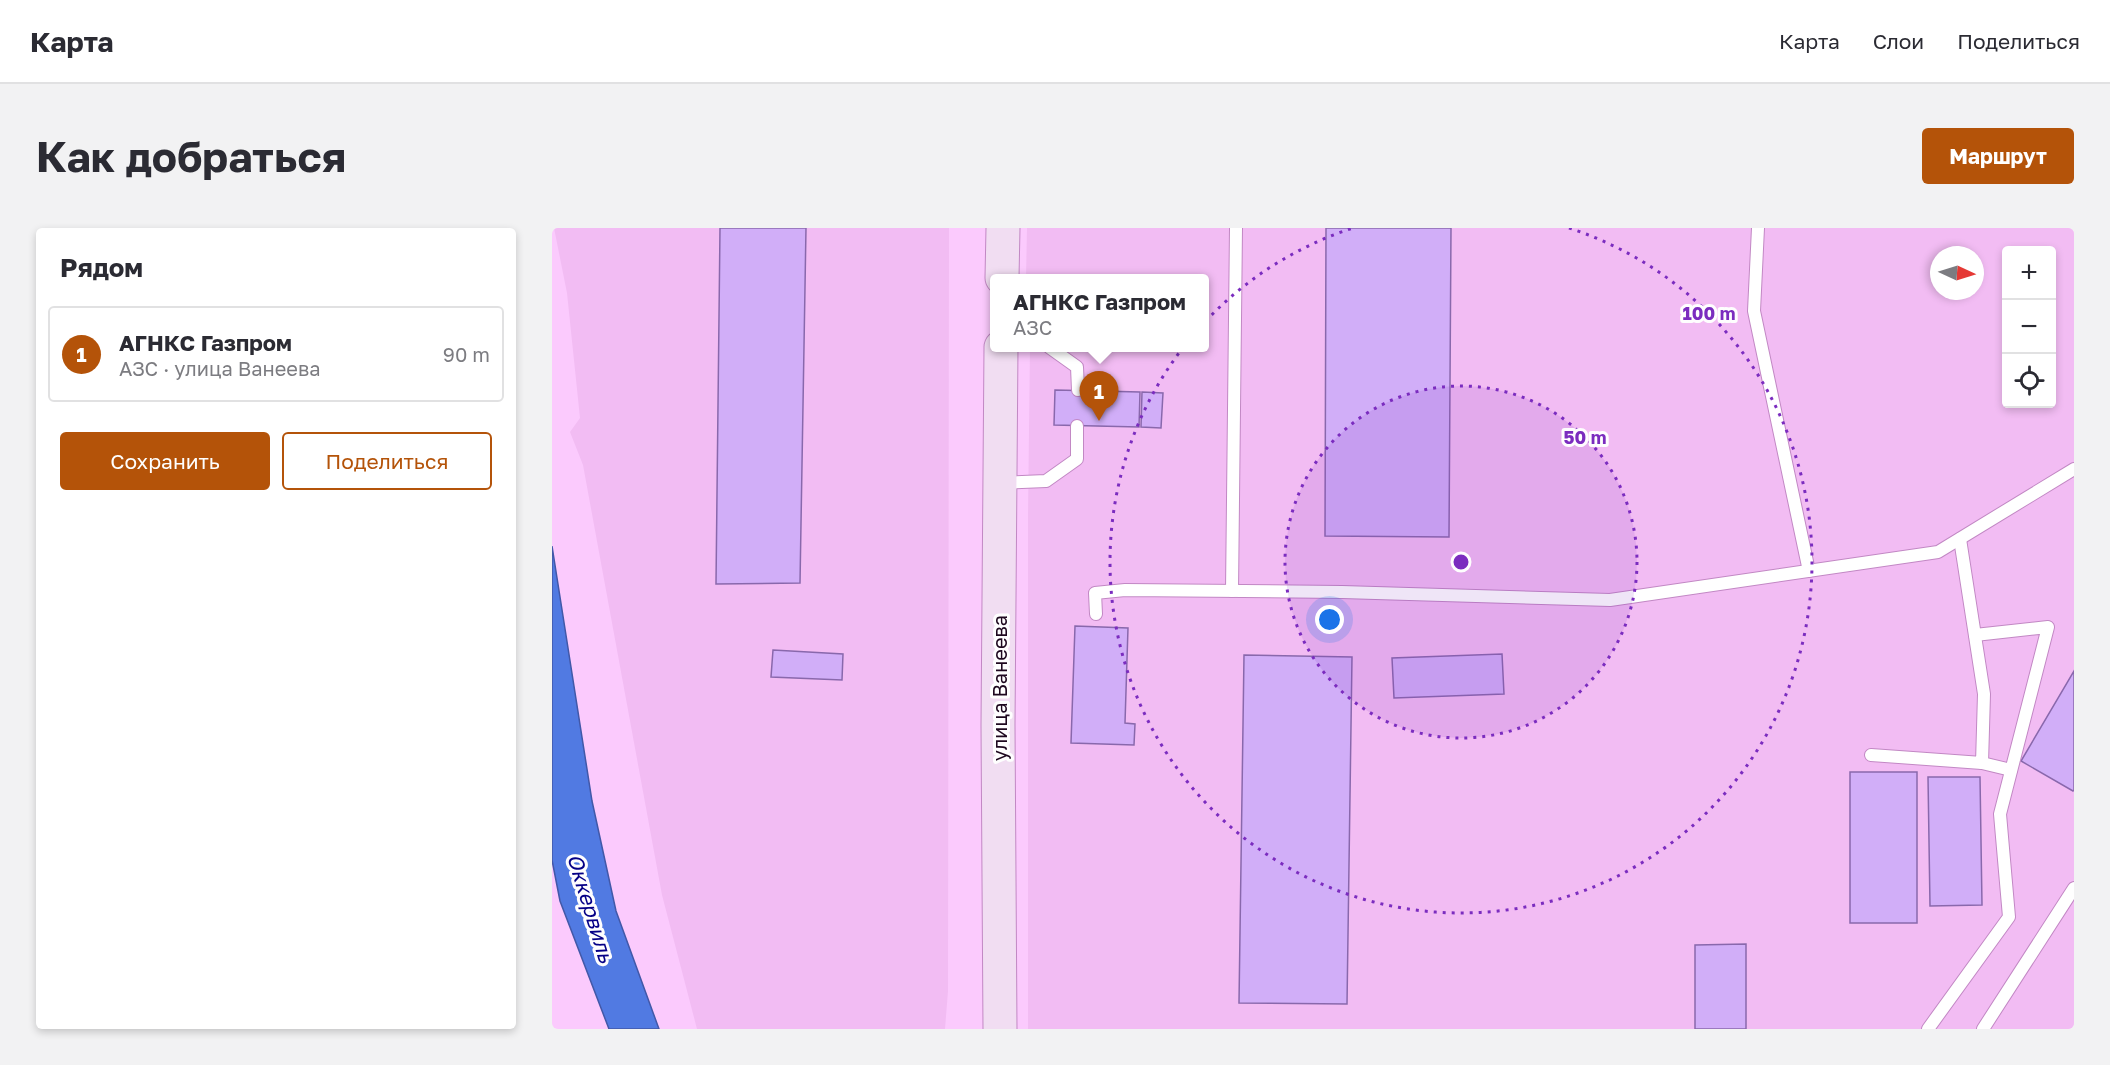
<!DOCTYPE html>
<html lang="ru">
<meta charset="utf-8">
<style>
:root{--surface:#fff;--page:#f2f2f3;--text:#2b2b33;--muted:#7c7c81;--line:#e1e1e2;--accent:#b45309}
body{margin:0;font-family:"Golos Text",sans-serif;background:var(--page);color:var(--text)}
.controls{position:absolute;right:18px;top:18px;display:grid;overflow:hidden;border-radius:6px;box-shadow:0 3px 9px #0003}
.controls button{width:54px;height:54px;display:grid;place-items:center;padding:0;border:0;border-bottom:2px solid var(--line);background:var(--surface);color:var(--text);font:30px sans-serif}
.compass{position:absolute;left:1378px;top:18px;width:54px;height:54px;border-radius:50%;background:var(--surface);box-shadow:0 3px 9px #0003;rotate:94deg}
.you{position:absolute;left:778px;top:392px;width:21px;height:21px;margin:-15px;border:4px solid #fff;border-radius:50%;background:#1a73e8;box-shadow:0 0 0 9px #1a73e833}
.badge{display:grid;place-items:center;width:39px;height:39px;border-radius:50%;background:var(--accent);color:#fff;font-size:20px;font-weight:700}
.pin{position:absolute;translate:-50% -50px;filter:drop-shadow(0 2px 3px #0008)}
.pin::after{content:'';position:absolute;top:32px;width:21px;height:18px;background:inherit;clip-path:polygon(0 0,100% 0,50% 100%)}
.popup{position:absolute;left:438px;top:46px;width:219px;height:78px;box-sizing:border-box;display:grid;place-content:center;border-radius:6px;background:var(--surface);filter:drop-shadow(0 2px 4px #0005);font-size:20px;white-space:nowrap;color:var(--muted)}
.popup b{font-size:22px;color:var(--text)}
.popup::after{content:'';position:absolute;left:50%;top:100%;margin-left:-12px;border:12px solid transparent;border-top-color:var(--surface)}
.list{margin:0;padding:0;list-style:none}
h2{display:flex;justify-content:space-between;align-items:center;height:78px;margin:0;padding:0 24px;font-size:26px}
h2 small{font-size:20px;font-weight:400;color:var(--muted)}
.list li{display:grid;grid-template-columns:39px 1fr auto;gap:18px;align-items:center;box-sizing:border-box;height:96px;margin:0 12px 12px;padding:0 12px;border:2px solid var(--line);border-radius:6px}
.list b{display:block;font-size:22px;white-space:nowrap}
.list p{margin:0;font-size:20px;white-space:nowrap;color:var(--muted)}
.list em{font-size:20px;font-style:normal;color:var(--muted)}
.actions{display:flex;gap:12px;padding:18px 24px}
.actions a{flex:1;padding:14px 0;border:2px solid var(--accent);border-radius:6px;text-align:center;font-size:21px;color:var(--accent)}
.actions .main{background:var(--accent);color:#fff}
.icon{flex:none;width:33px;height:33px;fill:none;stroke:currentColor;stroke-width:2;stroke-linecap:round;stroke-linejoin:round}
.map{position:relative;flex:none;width:1522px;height:801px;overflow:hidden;border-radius:6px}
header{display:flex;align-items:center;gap:36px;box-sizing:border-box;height:84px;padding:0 30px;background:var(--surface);border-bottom:2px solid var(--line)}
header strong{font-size:28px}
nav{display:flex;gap:33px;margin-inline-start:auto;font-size:21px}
.intro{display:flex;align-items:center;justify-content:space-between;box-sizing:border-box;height:144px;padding:0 36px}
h1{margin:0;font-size:42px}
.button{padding:15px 27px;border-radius:6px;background:var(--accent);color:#fff;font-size:21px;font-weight:700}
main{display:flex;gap:36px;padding:0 36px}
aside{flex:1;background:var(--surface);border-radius:6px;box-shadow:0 3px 9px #0003}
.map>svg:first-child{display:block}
</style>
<header>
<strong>Карта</strong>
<nav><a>Карта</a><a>Слои</a><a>Поделиться</a></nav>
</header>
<div class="intro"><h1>Как добраться</h1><a class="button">Маршрут</a></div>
<main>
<aside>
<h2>Рядом<small></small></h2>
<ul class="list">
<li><span class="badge">1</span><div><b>АГНКС Газпром</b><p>АЗС · улица Ванеева</p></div><em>90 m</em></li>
</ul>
<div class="actions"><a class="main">Сохранить</a><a>Поделиться</a></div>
</aside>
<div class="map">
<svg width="1522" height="801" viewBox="0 0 1522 801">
<rect width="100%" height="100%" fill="#fbcafd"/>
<g fill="#f2bcf3" fill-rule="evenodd">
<path d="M2,0h395l-1,763 -3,38h-248l-35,-134 -79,-430 -13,-33 10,-14 -13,-125z"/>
<path d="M475,0h1047v801h-1046v-513l2,-168 174,-1v-69h-178zM1454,22h46v154h-46zM1387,27h36v36h-36z"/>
</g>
<path fill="#517ae2" stroke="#4258a8" stroke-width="1.5" d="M0,318l40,255 24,110 43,118h-50l-49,-128 -8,-41z"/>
<g fill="#d1aef8" stroke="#8968ac" stroke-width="1.5">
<path d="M168,0h86l-6,355 -84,1z"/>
<path d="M774,0h125l-2,309 -124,-1z"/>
<path d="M503,162l85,2 -1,35 -85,-2z"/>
<path d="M590,164l21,1 -2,35 -20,-1z"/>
<path d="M523,398l53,2 -3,95 10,1 -1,21 -63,-2z"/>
<path d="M221,422l70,4 -1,26 -71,-3z"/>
<path d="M950,426l2,40 -110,4 -2,-40z"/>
<path d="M692,427l108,2 -5,347 -108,-1z"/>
<path d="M1522,443v119l-1,1 -52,-30z"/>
<rect x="1298" y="544" width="67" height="151"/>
<path d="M1376,549h52l2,128 -52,1z"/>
<path d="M1194,716v85h-51v-84z"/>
</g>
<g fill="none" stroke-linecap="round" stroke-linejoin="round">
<defs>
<g id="lane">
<path d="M1206,0l-4,83 55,260"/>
<path d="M497,119l28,20 1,23"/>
<path d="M449,255l45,-2 31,-22v-33"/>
<path d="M680,363l4,-363"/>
<path d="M544,386l-1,-21 30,-3 217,2 268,8 328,-48 136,-83"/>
<path d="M1319,527l111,8 2,-69 -24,-155"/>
<path d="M1430,535l29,7"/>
<path d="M1376,801l81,-112 -9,-103 48,-187 -73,8"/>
<path d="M1431,801l91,-141"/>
</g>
<g id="secondary">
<path d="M450,50l1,-50"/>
<path d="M448,801l-2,-304 3,-378"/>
</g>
</defs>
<use href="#lane" stroke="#c288c4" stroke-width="14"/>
<use href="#secondary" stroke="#c288c4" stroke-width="35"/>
<use href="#lane" stroke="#fff" stroke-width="12"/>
<use href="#secondary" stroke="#f1ddf2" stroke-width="33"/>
</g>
<circle cx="909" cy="334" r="176" fill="#7b2cbf" fill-opacity=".12"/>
<g fill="none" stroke="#7b2cbf" stroke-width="3" stroke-dasharray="3 6">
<circle cx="909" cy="334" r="176"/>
<path d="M1017 0A351 351 0 1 1 801 0"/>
</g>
<g text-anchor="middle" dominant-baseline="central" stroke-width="6" stroke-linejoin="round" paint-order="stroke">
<g font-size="20" fill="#1e081f" stroke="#fefefe">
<text transform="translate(447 460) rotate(-90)">улица Ванеева</text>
</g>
<g font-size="21" font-style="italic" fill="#050086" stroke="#fefefe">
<text transform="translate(39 680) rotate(73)">Оккервиль</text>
</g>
</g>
<circle cx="909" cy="334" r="9" fill="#7b2cbf" stroke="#fefefe" stroke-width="3"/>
<g font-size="18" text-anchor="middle" font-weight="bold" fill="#7b2cbf" stroke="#fefefe" stroke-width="6" stroke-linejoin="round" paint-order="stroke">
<text x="1157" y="92">100 m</text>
<text x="1033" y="216">50 m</text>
</g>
</svg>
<div class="controls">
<button>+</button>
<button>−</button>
<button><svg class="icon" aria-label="locate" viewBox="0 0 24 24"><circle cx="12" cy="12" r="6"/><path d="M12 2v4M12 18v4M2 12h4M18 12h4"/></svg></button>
</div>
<svg class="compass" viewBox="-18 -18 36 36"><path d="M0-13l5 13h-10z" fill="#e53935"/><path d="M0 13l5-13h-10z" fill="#7c7c81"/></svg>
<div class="you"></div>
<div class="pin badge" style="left:547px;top:193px">1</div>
<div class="popup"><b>АГНКС Газпром</b>АЗС</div>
</div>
</main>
